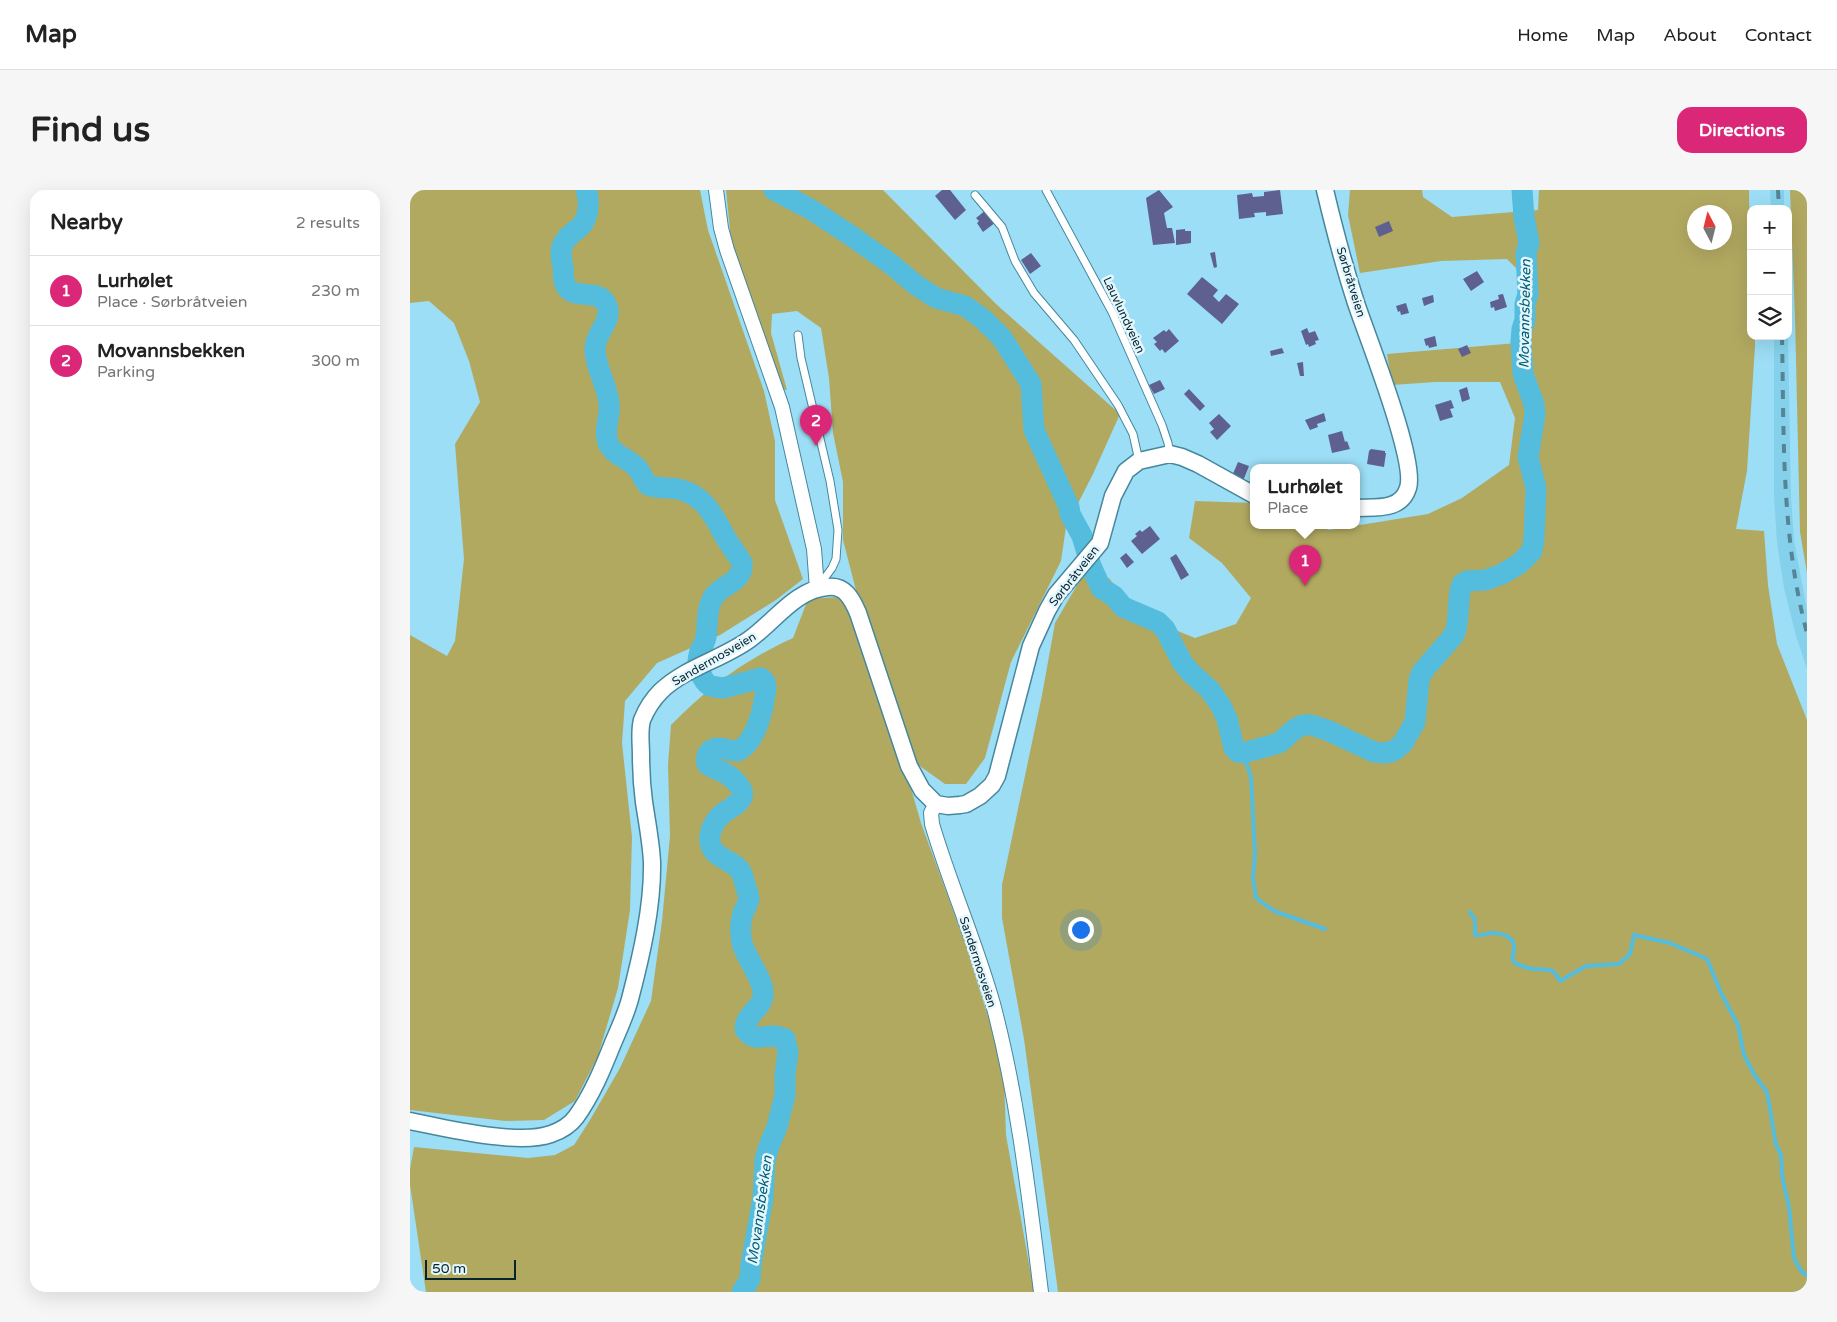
<!DOCTYPE html>
<meta charset="utf-8">
<style>
:root{--surface:#fff;--page:#f6f6f6;--text:#222;--muted:#767676;--line:#e0e0e0;--accent:#db2777}
body{margin:0;font-family:"Varela Round",sans-serif;background:var(--page);color:var(--text)}
.controls{position:absolute;right:15px;top:15px;display:grid;overflow:hidden;border-radius:10px;box-shadow:0 5px 20px #0002}
.controls button{width:45px;height:45px;display:grid;place-items:center;padding:0;border:0;border-bottom:1px solid var(--line);background:var(--surface);color:var(--text);font:25px sans-serif}
.compass{position:absolute;left:1277px;top:15px;width:45px;height:45px;border-radius:50%;background:var(--surface);box-shadow:0 5px 20px #0002;rotate:353deg}
.scale{position:absolute;left:15px;bottom:12px;width:91px;box-sizing:border-box;padding-left:5px;border:2px solid #08242d;border-top:0;font-size:14px;line-height:18px;white-space:nowrap;color:#08242d;-webkit-text-stroke:4px #e4f7fe;paint-order:stroke}
.you{position:absolute;left:670px;top:739px;width:18px;height:18px;margin:-12px;border:4px solid #fff;border-radius:50%;background:#1a73e8;box-shadow:0 0 0 8px #1a73e833}
.badge{display:grid;place-items:center;width:32px;height:32px;border-radius:50%;background:var(--accent);color:#fff;font-size:16px;font-weight:700}
.pin{position:absolute;translate:-50% -41px;filter:drop-shadow(0 1px 2px #0008)}
.pin::after{content:'';position:absolute;top:26px;width:18px;height:15px;background:inherit;clip-path:polygon(0 0,100% 0,50% 100%)}
.popup{position:absolute;left:840px;top:274px;width:110px;height:65px;box-sizing:border-box;display:grid;place-content:center;border-radius:10px;background:var(--surface);filter:drop-shadow(0 1px 4px #0005);font-size:16px;white-space:nowrap;color:var(--muted)}
.popup b{font-size:19px;color:var(--text)}
.popup::after{content:'';position:absolute;left:50%;top:100%;margin-left:-10px;border:10px solid transparent;border-top-color:var(--surface)}
.list{margin:0;padding:0;list-style:none}
h2{display:flex;justify-content:space-between;align-items:center;height:65px;margin:0;padding:0 20px;font-size:21px}
h2 small{font-size:16px;font-weight:400;color:var(--muted)}
.list li{display:grid;grid-template-columns:32px 1fr auto;gap:15px;align-items:center;box-sizing:border-box;height:70px;padding:0 20px;border-top:1px solid var(--line)}
.list b{display:block;font-size:19px;white-space:nowrap}
.list p{margin:0;font-size:16px;white-space:nowrap;color:var(--muted)}
.list em{font-size:16px;font-style:normal;color:var(--muted)}
.icon{flex:none;width:28px;height:28px;fill:none;stroke:currentColor;stroke-width:2;stroke-linecap:round;stroke-linejoin:round}
.map{position:relative;flex:none;width:1397px;height:1102px;overflow:hidden;border-radius:15px}
header{display:flex;align-items:center;gap:30px;box-sizing:border-box;height:70px;padding:0 25px;background:var(--surface);border-bottom:1px solid var(--line)}
header strong{font-size:24px}
nav{display:flex;gap:28px;margin-inline-start:auto;font-size:18px}
.intro{display:flex;align-items:center;justify-content:space-between;box-sizing:border-box;height:120px;padding:0 30px}
h1{margin:0;font-size:35px}
.button{padding:12px 22px;border-radius:15px;background:var(--accent);color:#fff;font-size:18px;font-weight:700}
main{display:flex;gap:30px;padding:0 30px}
aside{flex:1;background:var(--surface);border-radius:15px;box-shadow:0 5px 20px #0002}
.map>svg:first-child{display:block}
</style>
<header>
<strong>Map</strong>
<nav><a>Home</a><a>Map</a><a>About</a><a>Contact</a></nav>
</header>
<div class="intro"><h1>Find us</h1><a class="button">Directions</a></div>
<main>
<aside>
<h2>Nearby<small>2 results</small></h2>
<ul class="list">
<li><span class="badge">1</span><div><b>Lurhølet</b><p>Place · Sørbråtveien</p></div><em>230 m</em></li>
<li><span class="badge">2</span><div><b>Movannsbekken</b><p>Parking</p></div><em>300 m</em></li>
</ul>
</aside>
<div class="map">
<svg width="1397" height="1102" viewBox="0 0 1397 1102">
<rect width="100%" height="100%" fill="#9cdef6"/>
<g fill="#85d1eb">
<path d="M1360,0h14v19h-13z"/>
<path d="M1364,146h14l3,161 3,43 13,70v59l-11,-33 -12,-48 -7,-45 -3,-48z"/>
</g>
<g fill="#b2a961" fill-rule="evenodd">
<path d="M0,0h290l8,40 56,161 11,50v59l28,79 -27,21 -56,35 -63,28 -32,38 -3,42 10,94 -2,73 -12,78 -20,68 -23,45 -31,19 -39,1 -95,-11v-475l37,21 8,-15 9,-82 -9,-115 25,-42 -11,-41 -15,-38 -25,-22 -19,2z"/>
<path d="M316,0h157l113,114 124,110 -27,60 -27,53 -5,34 -50,101 -26,96 -19,26h-21l-28,-20 -59,-166 -15,-58v-58l-10,-49 -4,-55 -8,-50 -24,-17 -25,3 -1,19 16,57 -10,-2 -44,-128z"/>
<path d="M940,0h72l1,7 29,20 86,-7 1,-20h210l2,146h4v10l-8,125 -11,58 28,2 4,54 9,59 30,76v572h-749l-34,-253 -22,-121v-33l40,-190 13,-72 28,-48 26,3 27,36 59,24 41,-14 15,-26 -29,-35 -33,-25 6,-37 59,2v22h61l14,5 99,-16 34,-16 47,-33 6,-47 -15,-36h-65l-43,3 -5,-31 142,-12 -9,-70 -13,-13 -66,2 -81,12 -12,-58zM1284,22h30v30h-30z"/>
<path d="M1380,0h17v383l-7,-41 -5,-215z"/>
<path d="M428,407l11,10 59,171 13,45 45,123 24,77 14,55 2,57 28,157h-608l-16,-107v-16l4,-22 114,11 27,-3 19,-10 16,-25 30,-52 31,-67 11,-80 8,-85 -2,-71 3,-40c39,-39 72,-64 122,-87l15,-39z"/>
</g>
<g fill="none" stroke-linecap="round" stroke-linejoin="round">
<g stroke="#54bcdd" stroke-width="4">
<path d="M833,563l8,24 4,77 -2,24 3,20 18,13 51,18"/>
<path d="M1060,722l5,8v15c6,1 11,-1 16,-2 18,0 28,8 21,25l3,5c5,2 13,6 19,6 15,2 17,-4 26,12l26,-15 33,-2 11,-10 4,-19 36,8 37,16 14,34 17,32 6,30 11,21 12,16 9,53 5,10 1,21 7,31 5,51 7,13 6,4"/>
</g>
<g stroke="#54bcdd" stroke-width="21">
<path d="M176,0c4,10 3,27 -5,36 -9,8 -19,13 -20,26 0,6 1,10 2,15 1,7 -1,13 3,19 9,16 34,0 41,20 6,15 -12,27 -12,42 0,20 12,36 14,55 2,14 -7,28 0,42 6,11 21,14 29,24 4,5 5,11 10,16 10,4 20,2 30,4 29,7 36,29 49,51 5,8 11,15 15,23 2,19 -18,20 -28,33 -8,12 -6,27 -8,41 -1,7 -6,11 -7,18 -3,9 2,25 11,31l13,2 38,-10 4,4 1,5c-2,20 -9,54 -28,64 -10,1 -20,-8 -29,1 -3,4 -3,7 -2,12 8,6 18,7 26,15 22,20 1,25 -12,36 -8,7 -14,21 -10,31 5,14 25,14 31,28 1,3 7,23 7,25 -1,5 -4,9 -6,14 -3,9 -3,20 -1,30 4,16 23,37 21,53 -2,13 -18,19 -18,33 11,17 22,1 40,10l3,13 -3,23v20l-8,32 -8,19 -4,14 -2,38 -12,66 -1,15 -8,13"/>
<path d="M364,0l38,20 41,27 38,27 25,21 20,13 29,8 18,13 19,19 29,46 3,46 35,77 1,7 12,22 9,30 10,22 13,8 9,11 35,15 7,7 17,33 8,10 20,18 11,16 6,13 7,29 4,4 5,1 36,-10 16,-14 8,-4h8l16,5 47,22 11,1 9,-2 9,-8 12,-21 4,-42 3,-8 32,-37c7,-15 2,-35 8,-51l5,-3 19,-1 16,-6 17,-10 13,-13 2,-12 2,-51 -8,-31 7,-43 -1,-10 -11,-30 -2,-33 1,-12 3,-9v-16l3,-10 -2,-41 3,-10 -5,-26 -2,-27"/>
</g>
</g>
<g fill="#5e608f">
<path d="M532,0h8l16,20 -11,10 -20,-24z"/>
<path d="M749,0l14,17 -9,6 3,15h5l3,15 -22,2 -7,-47z"/>
<path d="M870,0l3,24 -17,2v-4l-12,1 1,4 -16,2 -2,-24 15,-2 1,4 11,-1v-4z"/>
<path d="M576,20l10,12 -13,10 -6,-9 2,-2 -3,-3z"/>
<path d="M979,31l4,10 -14,6 -4,-10z"/>
<path d="M775,39v2h6v12l-15,2v-15z"/>
<path d="M805,62l2,15 -3,1 -4,-15z"/>
<path d="M621,63l10,13 -11,8 -9,-14z"/>
<path d="M1067,81l7,11 -13,9 -8,-12z"/>
<path d="M792,87l16,13 -5,6 6,6 7,-8 13,10 -17,20 -35,-30z"/>
<path d="M1093,104l4,13 -12,4 -1,-4 -3,1 -1,-6 9,-3 -1,-4z"/>
<path d="M1023,105l1,7 -10,4 -2,-8z"/>
<path d="M996,113l3,10 -8,2 -1,-4 -2,1 -2,-6z"/>
<path d="M897,138l2,5 6,-2 4,9 -4,1 1,3 -7,3 -1,-3 -2,1 -5,-14z"/>
<path d="M759,139l10,12 -14,12 -3,-4 -2,2 -6,-7 3,-2 -4,-4 11,-8 2,2z"/>
<path d="M1025,146l2,10 -8,2 -1,-3 -2,1 -2,-7z"/>
<path d="M1057,155l4,8 -9,4 -4,-8z"/>
<path d="M872,158l2,5 -13,3 -1,-5z"/>
<path d="M893,172l1,14h-4l-3,-13z"/>
<path d="M750,190l5,9 -11,5 -5,-9z"/>
<path d="M1057,197l3,12 -8,3 -3,-12z"/>
<path d="M779,199l16,17 -5,5 -16,-17z"/>
<path d="M1041,210l3,8 -4,1 3,8 -13,4 -5,-16z"/>
<path d="M914,223l2,8 -9,3 1,3 -8,3 -5,-10z"/>
<path d="M809,224l12,12 -14,14 -7,-8 4,-3 -5,-6z"/>
<path d="M932,241l3,11 2,-1 3,8 -18,4 -4,-18z"/>
<path d="M961,259l14,2v2h1l-2,14 -17,-3 2,-13z"/>
<path d="M828,272l11,4 -6,15 -11,-5z"/>
<path d="M740,336l10,13 -18,15 -11,-13 6,-5 -2,-2 5,-4 2,2z"/>
<path d="M716,363l8,9 -7,6 -7,-10z"/>
<path d="M766,364l13,21 -8,5 -11,-22z"/>
</g>
<g fill="none" stroke-linecap="round" stroke-linejoin="round">
<defs>
<g id="service">
<path d="M636,0l66,122 50,113 6,18 2,11"/>
<path d="M565,5l27,32 13,34 19,32 40,47 44,65 15,29 6,27"/>
<path d="M388,145l3,23 29,123 8,49 -2,29 -4,9 -14,19"/>
</g>
<g id="minor">
<path d="M306,0l5,38 6,22 55,157 32,142 3,40"/>
<path d="M526,614l-5,9 1,11c18,61 44,119 61,180 25,94 36,192 48,288"/>
</g>
<g id="tertiary">
<path d="M915,0c9,38 19,76 31,113 11,33 61,158 52,185 -7,23 -32,19 -52,20"/>
<path d="M0,931c35,7 108,25 141,13 9,-3 19,-9 25,-17 16,-22 27,-49 37,-74 6,-14 13,-29 17,-44 11,-42 23,-93 22,-137 -1,-20 -5,-40 -8,-60 -2,-15 -3,-31 -3,-47 0,-11 -2,-24 1,-35 4,-10 11,-21 19,-29 25,-24 62,-32 89,-52 25,-18 46,-50 78,-52 17,-2 24,12 30,26l51,153 13,24 14,14 12,2 12,-1 6,-1 14,-8 12,-11 5,-9 34,-130 16,-35 9,-16 44,-52 13,-47 13,-25 13,-10 31,-7 12,3 16,7 56,31"/>
</g>
</defs>
<use href="#service" stroke="#46879c" stroke-width="9"/>
<use href="#minor" stroke="#46879c" stroke-width="16"/>
<use href="#tertiary" stroke="#46879c" stroke-width="19"/>
<use href="#service" stroke="#fff" stroke-width="7"/>
<use href="#minor" stroke="#fff" stroke-width="14"/>
<use href="#tertiary" stroke="#fff" stroke-width="16"/>
<g stroke="#548495" stroke-width="4" stroke-dasharray="9 9" stroke-linecap="butt">
<path d="M1368,0l1,19"/>
<path d="M1372,146c2,100 -1,200 25,297"/>
</g>
</g>
<g text-anchor="middle" dominant-baseline="central" stroke-width="5" stroke-linejoin="round" paint-order="stroke">
<g font-size="12" fill="#08242d" stroke="#e4f7fe">
<text transform="translate(941 92) rotate(73)">Sørbråtveien</text>
<text transform="translate(714 125) rotate(65)">Lauvlundveien</text>
<text transform="translate(664 386) rotate(-52)">Sørbråtveien</text>
<text transform="translate(304 469) rotate(-30)">Sandermosveien</text>
<text transform="translate(568 772) rotate(72)">Sandermosveien</text>
</g>
<g font-size="14" font-style="italic" fill="#015e74" stroke="#e4f7fe">
<text transform="translate(1115 124) rotate(-89)">Movannsbekken</text>
<text transform="translate(350 1020) rotate(-82)">Movannsbekken</text>
</g>
</g>
</svg>
<div class="controls">
<button>+</button>
<button>−</button>
<button><svg class="icon" aria-label="layers" viewBox="0 0 24 24"><path d="M12 4l9 5-9 5-9-5zM3 14l9 5 9-5"/></svg></button>
</div>
<svg class="compass" viewBox="-18 -18 36 36"><path d="M0-13l5 13h-10z" fill="#e53935"/><path d="M0 13l5-13h-10z" fill="#767676"/></svg>
<div class="scale">50 m</div>
<div class="you"></div>
<div class="pin badge" style="left:895px;top:396px">1</div>
<div class="popup"><b>Lurhølet</b>Place</div>
<div class="pin badge" style="left:406px;top:256px">2</div>
</div>
</main>
